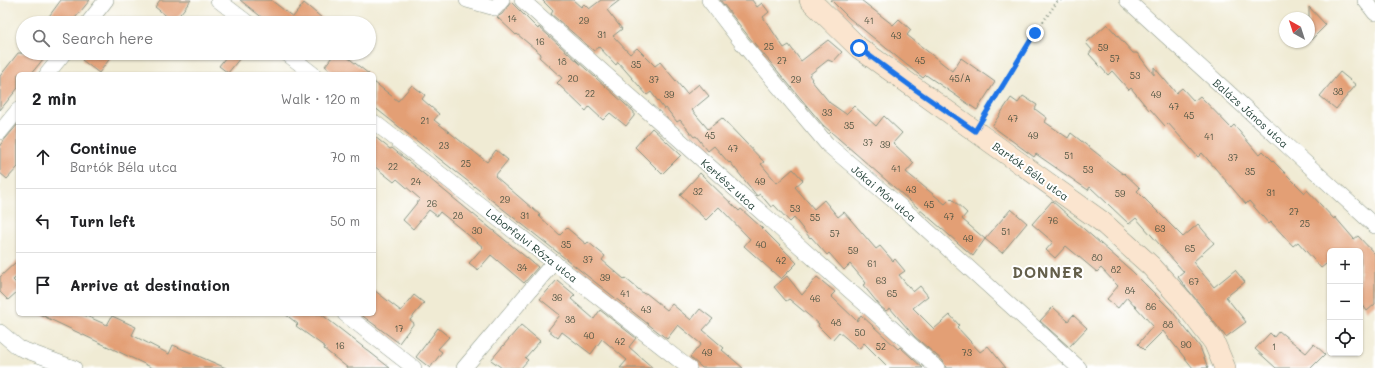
<!DOCTYPE html>
<meta charset="utf-8">
<style>
:root{--surface:#fff;--page:#f2f2f2;--text:#202124;--muted:#757577;--line:#e0e0e0}
body{margin:0;font-family:Mali,sans-serif;background:var(--page);color:var(--text)}
.controls{position:absolute;right:12px;bottom:12px;display:grid;overflow:hidden;border-radius:6px;box-shadow:0 1px 3px #0004}
.controls button{width:36px;height:36px;display:grid;place-items:center;padding:0;border:0;border-bottom:1px solid var(--line);background:var(--surface);color:var(--text);font:20px sans-serif}
.compass{position:absolute;left:1279px;top:12px;width:36px;height:36px;border-radius:50%;background:var(--surface);box-shadow:0 1px 3px #0004;rotate:321deg}
.stop{position:absolute;width:12px;height:12px;margin:-9px;border:3px solid #1a73e8;border-radius:50%;background:#fff}
.stop.end{background:#1a73e8;border-color:#fff;box-shadow:0 1px 4px #0008}
.list{margin:0;padding:0;list-style:none}
h2{display:flex;justify-content:space-between;align-items:center;height:52px;margin:0;padding:0 16px;font-size:17px}
h2 small{font-size:13px;font-weight:400;color:var(--muted)}
.list li{display:grid;grid-template-columns:26px 1fr auto;gap:12px;align-items:center;box-sizing:border-box;height:64px;padding:0 16px;border-top:1px solid var(--line)}
.list b{display:block;font-size:15px;white-space:nowrap}
.list p{margin:0;font-size:13px;white-space:nowrap;color:var(--muted)}
.list em{font-size:13px;font-style:normal;color:var(--muted)}
.icon{flex:none;width:22px;height:22px;fill:none;stroke:currentColor;stroke-width:2;stroke-linecap:round;stroke-linejoin:round}
.map{position:relative;flex:none;width:1375px;height:368px;overflow:hidden}
.search{position:absolute;background:var(--surface);box-shadow:0 1px 3px #0004;left:16px;top:16px;width:360px;height:44px;display:flex;align-items:center;gap:10px;box-sizing:border-box;padding:0 14px;border-radius:22px;color:var(--muted);font-size:15px}
.panel{position:absolute;background:var(--surface);box-shadow:0 1px 3px #0004;left:16px;top:72px;width:360px;height:244px;border-radius:6px}
.map>svg:first-child{display:block}
</style>
<div class="map">
<svg width="1375" height="368" viewBox="0 0 1375 368">
<rect width="100%" height="100%" fill="#fff"/>
<filter id="ink" filterUnits="userSpaceOnUse"><feTurbulence type="fractalNoise" baseFrequency=".025" numOctaves="2"/><feDisplacementMap in="SourceGraphic" scale="8" xChannelSelector="R" yChannelSelector="G"/><feConvolveMatrix kernelMatrix="1 2 1 2 8 2 1 2 1" color-interpolation-filters="sRGB"/></filter>
<filter id="wash" filterUnits="userSpaceOnUse"><feTurbulence type="fractalNoise" baseFrequency=".012" numOctaves="4" result="noise"/><feDisplacementMap in="SourceGraphic" scale="16" xChannelSelector="R" yChannelSelector="G"/><feGaussianBlur stdDeviation="0.9" result="paint"/><feColorMatrix in="noise" values="0 0 0 0 0 0 0 0 0 0 0 0 0 0 0 0 0 1.4 0 .05"/><feComposite in="paint" operator="in"/></filter>
<g filter="url(#wash)">
<rect width="100%" height="100%" fill="#f0ebd4"/>
<g id="blocks">
<g fill="#e39f75">
<path d="M61,0h29l-19,23h-27z"/>
<path d="M160,0h31l-17,22 -19,-15z"/>
<path d="M240,0h31l22,17 11,-14 24,20h-59z"/>
<path d="M542,0h31l8,7 3,-3 5,5 12,-9h19l-13,10 15,19 -9,7 17,18 7,-6 18,18 5,-4 27,32 12,-10 10,12 -17,14 16,19 14,-11 42,44 -3,2 16,19 16,-14 10,11 -8,7 19,22 10,-9 14,17 6,-5 32,37 4,-3 13,15 2,-2 10,12 -6,4 14,17 7,-6 8,10 -15,12 21,21 16,-14 9,10 -2,2 23,25 8,-6 18,22h-60l-3,-7 -29,-25 -24,-28 -4,3 -5,-4 -18,-22 3,-2 -16,-19 -6,6 -15,-17 -2,2 -16,-18 -1,1 -16,-20 -4,4 -16,-17 -3,2 -11,-13 -3,2 -27,-34 -1,1 -15,-17 -6,5 -12,-15 -2,1 -14,-17 -3,2 -11,-14 -2,1 -13,-17 -4,3 -29,-33 -2,3 -17,-18 -5,4 -43,-37 2,-3z"/>
<path d="M720,0h32l5,7 5,-4 7,9 -6,5 21,31 5,-3 12,16 27,-21 14,12 -9,10 -5,-2 -19,15 3,4 -1,1 19,23 16,11 8,-8 22,20 8,-10 18,17 -9,10 21,20 -8,9 39,32 6,-6 16,15 -5,6 23,20 -12,17 -150,-131 -74,-88z"/>
<path d="M831,0h30l32,25 6,-6 12,11 -4,5 45,36 9,-13 34,24 -18,28 -51,-35 -3,3 -74,-60z"/>
<path d="M511,2l27,27 1,-2 95,85v4l-8,10 -16,-13 -7,7 -14,-13 -3,4 -29,-28 5,-5 -23,-21 2,-3 -24,-20 -1,1 -19,-18 5,-3z"/>
<path d="M1309,7l17,18 -17,17z"/>
<path d="M1107,24l26,29h4l17,22v-8l22,26 6,-5 12,13 6,-5 31,32 3,-3 25,30 4,-4 42,42 2,-3 27,29 1,-2 19,22 4,-3 17,18v50l-8,7 -7,-10v-50h-30v10l-9,7 -23,-26 -5,4 -22,-24 -2,2 -20,-23 -3,3 -44,-51 -4,4 -30,-34 -3,3 -15,-17 -1,1 -18,-22 -2,2 -17,-19 -4,4 -19,-21 3,-4 -6,-7z"/>
<path d="M18,53h30l-17,21h-13v14l-18,22v-34z"/>
<path d="M88,53h26l-15,20 -17,-13z"/>
<path d="M229,53h15l-16,20 -9,-7z"/>
<path d="M335,53h7l27,21h-34l-10,-8z"/>
<path d="M1340,72l16,13 -20,24 -16,-13z"/>
<path d="M374,82l24,19 14,-16 13,10 -3,4 17,15 -5,6 53,42 9,-12 12,10 -13,16 45,39 -1,1 21,19 7,-7 19,16 2,-2 17,14 -3,4 22,19 1,-1 19,16 2,-1 21,17 5,-6 19,16 9,-11 13,10 -10,11 21,18 -2,2 21,18h-41l-12,-11 11,-13 -23,-19 -11,14 -293,-232z"/>
<path d="M1023,96l14,9 -2,4 12,9 -2,4 23,16 3,-5 52,41 1,-1 16,15 -3,3 46,46 15,-13 16,19 -21,19 21,25 21,-17 10,12 -19,15 20,25 -20,15 -48,-60 6,-5 -48,-54 -7,6 -39,-37 -2,3 -52,-36 -2,3 -42,-31 19,-28 7,5z"/>
<path d="M18,124v43l-11,12 -7,-6v-28z"/>
<path d="M652,128l29,27 -19,19 -27,-27z"/>
<path d="M374,136l16,13 2,-1 146,119 -14,16 -33,-28 -13,15 -9,-7 14,-16 -43,-35 -3,4 -8,-6 -16,19 -10,-9 17,-21 -23,-20 -3,3 -20,-16z"/>
<path d="M700,173l39,38 2,-2 20,18 36,36 -16,16 -37,-33 6,-7 -31,-32 -13,13 -26,-25z"/>
<path d="M1052,201l81,71 38,38 29,37 8,21h-15l-30,-37 -19,19 -6,-6 15,-18 -26,-29 -9,11 -11,-9 11,-13 -17,-18 -4,4 -31,-26 -11,12 -9,-8 7,-8 -21,-18z"/>
<path d="M1011,209l16,14 -25,30 -17,-14z"/>
<path d="M18,260v16l-5,4 5,5v6l-10,9 -8,-8v-15z"/>
<path d="M787,276l15,19 15,-18 18,15 -4,4 26,25 4,-6 37,34 2,-2 23,21h-34l-25,-25 -5,6 -20,-17 -7,8 -14,-14 1,-2 -30,-25 -3,2 -12,-14z"/>
<path d="M557,280l18,15 -4,4 23,20 6,-9 36,28 -7,9 24,21h-33l7,-8 -25,-21 -11,15 -29,-22 -4,6 -10,-8 12,-15 -20,-16z"/>
<path d="M374,290l27,21 13,-16 10,8 -14,17 4,3 -15,20 -39,-29h14z"/>
<path d="M1053,307l15,14 5,-6 14,13 -18,19 -29,-26z"/>
<path d="M39,314h43l25,11 5,-9 24,11 -4,8 37,19 4,-9 53,23h-73z"/>
<path d="M285,314h36l69,54h-42l-24,-19 1,-2 -29,-21 2,-2z"/>
<path d="M521,325l19,16 -15,17 3,2 -7,8h-19l-11,-8z"/>
<path d="M438,328l11,9 -11,12 4,3 -12,16 -14,-11z"/>
<path d="M1279,331l27,22 8,-9 11,10 -14,14h-35l-21,-19 15,-16 4,4z"/>
</g>
</g>
</g>
<g filter="url(#ink)">
<use href="#blocks" fill-opacity="0" stroke="#889484" stroke-width="1"/>
<g fill="none" stroke-linecap="round" stroke-linejoin="round">
<defs>
<g id="street">
<path d="M218,0l30,23"/>
<path d="M467,0l28,8 7,-8"/>
<path d="M522,0l415,368"/>
<path d="M709,0l33,43 85,101 87,74 165,150"/>
<path d="M1127,0l248,226"/>
<path d="M1365,0l10,13"/>
<path d="M88,23l18,-23"/>
<path d="M286,53l27,21"/>
<path d="M47,74l17,-21"/>
<path d="M374,122l315,246"/>
<path d="M0,132l18,-22"/>
<path d="M345,314l69,54"/>
<path d="M0,332l19,16 55,20"/>
<path d="M464,368l90,-106"/>
</g>
<path id="secondary" d="M810,0l49,48 242,173 50,45 30,33 33,43 11,26"/>
</defs>
<use href="#street" stroke="#889484" stroke-width="16"/>
<use href="#secondary" stroke="#889484" stroke-width="22"/>
<path stroke="#889484" stroke-width="2.5" stroke-dasharray="1 3" stroke-linecap="butt" d="M984,117l51,-84 22,-31 4,-2"/>
<use href="#street" stroke="#fff" stroke-width="15"/>
<use href="#secondary" stroke="#fbe5cf" stroke-width="21"/>
</g>
</g>
<g fill="none" stroke-linecap="round" stroke-linejoin="round" filter="url(#ink)">
<path stroke="#1a73e8" stroke-width="5" d="M859,48l57,42 59,41 60,-98"/>
</g>
<g text-anchor="middle" dominant-baseline="central" stroke-width="4" stroke-linejoin="round" paint-order="stroke">
<g font-size="9" fill="#505644">
<text x="512" y="18">14</text>
<text x="584" y="20">29</text>
<text x="869" y="20">41</text>
<text x="602" y="34">31</text>
<text x="896" y="35">43</text>
<text x="540" y="41">16</text>
<text x="769" y="46">25</text>
<text x="1103" y="47">59</text>
<text x="1115" y="58">57</text>
<text x="782" y="60">27</text>
<text x="920" y="60">45</text>
<text x="562" y="61">18</text>
<text x="636" y="64">35</text>
<text x="1135" y="75">53</text>
<text x="573" y="78">20</text>
<text x="960" y="78">45/A</text>
<text x="654" y="79">37</text>
<text x="796" y="79">29</text>
<text x="1338" y="91">38</text>
<text x="590" y="93">22</text>
<text x="669" y="94">39</text>
<text x="1156" y="94">49</text>
<text x="1174" y="106">47</text>
<text x="827" y="112">33</text>
<text x="1189" y="115">45</text>
<text x="1013" y="118">47</text>
<text x="425" y="120">21</text>
<text x="849" y="125">35</text>
<text x="710" y="135">45</text>
<text x="1033" y="135">49</text>
<text x="1209" y="136">41</text>
<text x="868" y="142">37</text>
<text x="885" y="144">39</text>
<text x="444" y="145">23</text>
<text x="733" y="148">47</text>
<text x="1069" y="155">51</text>
<text x="1233" y="157">37</text>
<text x="466" y="163">25</text>
<text x="393" y="166">22</text>
<text x="896" y="168">41</text>
<text x="1088" y="169">53</text>
<text x="1250" y="171">35</text>
<text x="416" y="181">24</text>
<text x="760" y="181">49</text>
<text x="911" y="189">43</text>
<text x="698" y="191">32</text>
<text x="1271" y="192">31</text>
<text x="1120" y="193">59</text>
<text x="505" y="199">29</text>
<text x="432" y="203">26</text>
<text x="929" y="204">45</text>
<text x="795" y="208">53</text>
<text x="1294" y="211">27</text>
<text x="458" y="215">28</text>
<text x="525" y="215">31</text>
<text x="949" y="216">47</text>
<text x="815" y="217">55</text>
<text x="1053" y="220">76</text>
<text x="1305" y="223">25</text>
<text x="1160" y="228">63</text>
<text x="477" y="230">30</text>
<text x="1006" y="231">51</text>
<text x="835" y="233">57</text>
<text x="968" y="238">49</text>
<text x="566" y="244">35</text>
<text x="761" y="244">40</text>
<text x="1190" y="248">65</text>
<text x="853" y="250">59</text>
<text x="1097" y="257">80</text>
<text x="588" y="259">37</text>
<text x="781" y="260">42</text>
<text x="872" y="263">61</text>
<text x="522" y="267">34</text>
<text x="1116" y="269">82</text>
<text x="605" y="277">39</text>
<text x="881" y="280">63</text>
<text x="1194" y="281">67</text>
<text x="1130" y="290">84</text>
<text x="625" y="293">41</text>
<text x="892" y="293">65</text>
<text x="557" y="297">36</text>
<text x="815" y="298">46</text>
<text x="1151" y="306">86</text>
<text x="646" y="309">43</text>
<text x="570" y="319">38</text>
<text x="836" y="322">48</text>
<text x="1168" y="324">88</text>
<text x="399" y="328">17</text>
<text x="860" y="332">50</text>
<text x="589" y="335">40</text>
<text x="620" y="341">42</text>
<text x="1186" y="344">90</text>
<text x="340" y="345">16</text>
<text x="881" y="346">52</text>
<text x="1274" y="346">1</text>
<text x="707" y="352">49</text>
<text x="967" y="352">73</text>
</g>
<g font-size="11" fill="#1f3d34" stroke="#fff">
<text transform="translate(1251 113) rotate(42)">Balázs János utca</text>
<text transform="translate(1031 171) rotate(36)">Bartók Béla utca</text>
<text transform="translate(729 184) rotate(42)">Kertész utca</text>
<text transform="translate(884 193) rotate(40)">Jókai Mór utca</text>
<text transform="translate(532 245) rotate(38)">Laborfalvi Róza utca</text>
</g>
<g font-size="15" font-weight="bold" letter-spacing="1" fill="#645f4b" stroke="#fff">
<text x="1048" y="272">DONNER</text>
</g>
</g>
</svg>
<div class="controls">
<button>+</button>
<button>−</button>
<button><svg class="icon" aria-label="locate" viewBox="0 0 24 24"><circle cx="12" cy="12" r="6"/><path d="M12 2v4M12 18v4M2 12h4M18 12h4"/></svg></button>
</div>
<svg class="compass" viewBox="-18 -18 36 36"><path d="M0-13l5 13h-10z" fill="#e53935"/><path d="M0 13l5-13h-10z" fill="#757577"/></svg>
<div class="stop" style="left:859px;top:48px"></div>
<div class="stop end" style="left:1035px;top:33px"></div>
<div class="search"><svg class="icon" aria-label="search" viewBox="0 0 24 24"><circle cx="10" cy="10" r="6"/><path d="M15 15l6 6"/></svg>Search here</div>
<section class="panel">
<h2>2 min<small>Walk · 120 m</small></h2>
<ul class="list">
<li><svg class="icon" aria-label="ahead" viewBox="0 0 24 24"><path d="M12 20V5M6 11l6-6 6 6"/></svg><div><b>Continue</b><p>Bartók Béla utca</p></div><em>70 m</em></li>
<li><svg class="icon" aria-label="left" viewBox="0 0 24 24"><path d="M17 20v-9H6M10 6l-5 5 5 5"/></svg><div><b>Turn left</b></div><em>50 m</em></li>
<li><svg class="icon" aria-label="arrive" viewBox="0 0 24 24"><path d="M6 21V4h12l-3 4 3 4H6"/></svg><div><b>Arrive at destination</b></div></li>
</ul>
</section>
</div>
